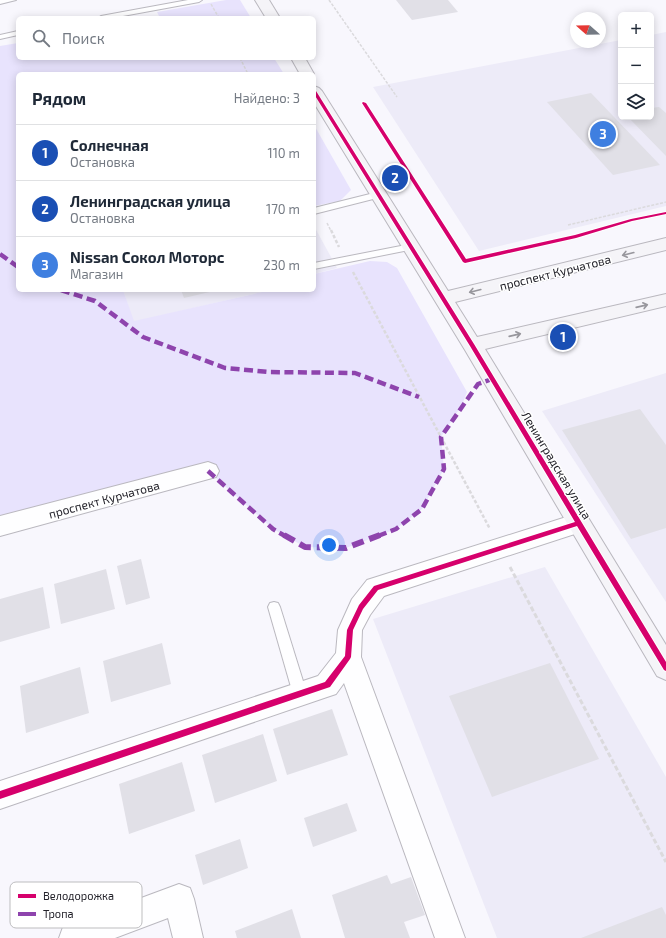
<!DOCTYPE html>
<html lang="ru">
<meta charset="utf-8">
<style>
:root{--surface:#fff;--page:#f2f2f3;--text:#1f2937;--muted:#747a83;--line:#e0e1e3;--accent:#7c3aed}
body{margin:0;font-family:"Exo 2",sans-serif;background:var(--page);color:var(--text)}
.controls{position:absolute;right:12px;top:12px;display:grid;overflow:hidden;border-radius:6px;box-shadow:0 2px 10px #0003}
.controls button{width:36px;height:36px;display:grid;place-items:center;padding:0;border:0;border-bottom:1px solid var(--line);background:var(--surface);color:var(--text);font:20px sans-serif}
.compass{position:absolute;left:570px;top:12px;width:36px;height:36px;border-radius:50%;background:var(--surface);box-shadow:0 2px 10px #0003;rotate:290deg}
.you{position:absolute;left:329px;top:545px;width:14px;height:14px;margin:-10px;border:3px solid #fff;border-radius:50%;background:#1a73e8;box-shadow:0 0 0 6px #1a73e833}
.badge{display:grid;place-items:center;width:26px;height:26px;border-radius:50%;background:var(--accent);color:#fff;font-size:13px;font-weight:700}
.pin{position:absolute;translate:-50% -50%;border:2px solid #fff;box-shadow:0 1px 4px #0006}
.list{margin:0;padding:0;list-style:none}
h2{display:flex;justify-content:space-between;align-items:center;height:52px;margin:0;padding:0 16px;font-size:17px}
h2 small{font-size:13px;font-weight:400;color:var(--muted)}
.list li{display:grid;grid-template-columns:26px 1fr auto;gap:12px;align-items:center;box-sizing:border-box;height:56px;padding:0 16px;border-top:1px solid var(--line)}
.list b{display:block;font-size:15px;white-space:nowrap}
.list p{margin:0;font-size:13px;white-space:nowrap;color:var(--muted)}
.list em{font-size:13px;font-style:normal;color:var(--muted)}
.icon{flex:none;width:22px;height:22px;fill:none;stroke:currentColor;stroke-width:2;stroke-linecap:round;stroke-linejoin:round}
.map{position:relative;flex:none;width:666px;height:938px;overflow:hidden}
.search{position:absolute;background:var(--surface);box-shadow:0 2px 10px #0003;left:16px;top:16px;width:300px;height:44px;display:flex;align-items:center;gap:10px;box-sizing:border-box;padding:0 14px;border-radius:6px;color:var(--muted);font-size:15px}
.panel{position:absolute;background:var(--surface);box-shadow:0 2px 10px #0003;left:16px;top:72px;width:300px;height:220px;border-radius:6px}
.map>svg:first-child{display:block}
</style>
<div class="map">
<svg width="666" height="938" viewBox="0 0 666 938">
<rect width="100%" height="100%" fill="#f8f7fd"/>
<g fill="#edebf8">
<path d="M666,32v174l-187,45 -106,-164 248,-47v77h30v-82z"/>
<path d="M314,226l23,42 -23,6z"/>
<path d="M123,290h148l-138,32z"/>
<path d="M666,373v229l-124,-191z"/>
<path d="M545,567l121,210v161h-169l-124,-319z"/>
</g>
<g fill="#e8e3fd">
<path d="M226,0h14l11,18h-91l-3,-6z"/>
<path d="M18,43v15h256l10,16h-266v216h105l11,31 137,-31h43v-16l56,-13 17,1 10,6 70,124 -5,13 -21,32 3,32 -22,40 -26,20 -50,19 -41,-1 -32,-18 -65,-58 -208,48v-473z"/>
<path d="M314,125l37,65 -11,11 -26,5z"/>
</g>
<g fill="#e1e0e7">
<path d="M396,0h52l10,12 -46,8z"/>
<path d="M591,93l69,72 -47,10 -66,-73z"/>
<path d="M659,107l7,6v43l-38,-39h23v-9z"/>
<path d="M181,290h33v1l-30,7z"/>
<path d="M640,409l26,36v83l-35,11 -69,-109z"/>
<path d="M141,559l9,39 -24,7 -9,-39z"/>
<path d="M106,569l9,40 -54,15 -7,-40z"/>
<path d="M43,587l7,41 -50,14v-43z"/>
<path d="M162,643l9,41 -60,18 -8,-41z"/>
<path d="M550,663l49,96 -107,38 -43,-101z"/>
<path d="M80,667l9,46 -63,20 -6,-47z"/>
<path d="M332,709l16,46 -61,20 -14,-46z"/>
<path d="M263,734l14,47 -62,22 -13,-48z"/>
<path d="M182,762l13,49 -66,23 -10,-50z"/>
<path d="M347,803l10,28 -44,16 -9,-29z"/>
<path d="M240,839l8,29 -45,17 -8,-30z"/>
<path d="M387,875l4,9 20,-7 14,38 -21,7 6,16h-65l-13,-43z"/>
<path d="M662,907l4,8v23h-85z"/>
<path d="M292,909l9,29h-64l-2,-7z"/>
</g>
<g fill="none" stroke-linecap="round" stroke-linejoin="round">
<defs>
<g id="lane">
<path d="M0,0h16l-16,4z"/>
<path d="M188,0h14l-3,2 -87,16h-14l3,-2z"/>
<path d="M18,31v4l-18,4v-4z"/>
<path d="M378,192l3,1 1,2 -1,2 -67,17v-6z"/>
<path d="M411,244l4,3 -1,2 -100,20v-6z"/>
<path d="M274,602l4,1 2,4 27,87 -2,4 -5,2 -5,-2 -2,-4 -25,-87 2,-4z"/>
</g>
<g id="street">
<path d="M208,462l8,3 3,6 -3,6 -216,59v-20z"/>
<path d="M579,513l8,3 3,7 -3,7 -203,66 -14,19 -8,15 -1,27 104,281h-30l-91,-255 -8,11 -9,3 -327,112v-28l318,-105 18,-23 2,-23 14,-31 15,-19z"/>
<path d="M179,884l11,4 4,11 9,39h-30l-5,-20 -53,20h-56l4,-11z"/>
</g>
<g id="secondary">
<path d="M255,0h14l11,18h-14z"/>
<path d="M291,58h14l9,16h-14z"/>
<path d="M314,86l5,2 3,3 126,200 218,-53v12l-211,52 22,35 189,-43v12l-181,43 181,296v35l-9,-4 -192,-326 -151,-247z"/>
</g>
</defs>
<use href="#lane" stroke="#bab8bf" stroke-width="2"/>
<use href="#street" stroke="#bab8bf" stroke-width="2"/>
<use href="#secondary" stroke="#bab8bf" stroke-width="2"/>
<g stroke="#dbdadd" stroke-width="1.5" stroke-dasharray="3 1.5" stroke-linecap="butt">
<path d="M329,0l68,97"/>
<path d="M211,4l8,14"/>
<path d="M240,58l8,16"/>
<path d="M327,223l4,8"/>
<path d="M568,225l98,-23"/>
</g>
<g stroke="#dbdadd" stroke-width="2.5" stroke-dasharray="3.5 2" stroke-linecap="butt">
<path d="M331,230l8,17"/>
<path d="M353,272l137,257"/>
</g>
<path stroke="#dbdadd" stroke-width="3" stroke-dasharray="5 2.5" stroke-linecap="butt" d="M510,567l156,295"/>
<use href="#lane" fill="#fefeff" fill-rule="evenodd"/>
<use href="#street" fill="#fefeff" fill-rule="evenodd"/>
<use href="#secondary" fill="#f5f4f8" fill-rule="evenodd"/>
<g stroke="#8e44ad" stroke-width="4.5" stroke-dasharray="9 4.5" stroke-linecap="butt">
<path d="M0,254l18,13"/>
<path d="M61,290l34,11 48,36 82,31 44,4 86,1 64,24"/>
<path d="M208,471l65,58 12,7"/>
<path d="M378,536l18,-7 26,-20 22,-40 -3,-32 37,-53 14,-5"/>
</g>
<path stroke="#8e44ad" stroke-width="6" stroke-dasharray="12 6" stroke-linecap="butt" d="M284,535l21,12 41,1 34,-13"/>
<defs>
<g id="cycleway">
<path d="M314,90l2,1 158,253 192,318v9l-2,-1 -87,-144 -199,64 -15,19 -10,21 -2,27 -1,2 -20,28 -330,112v-8l325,-109 20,-26 2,-26 12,-25 15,-19 201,-64 -105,-176 -156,-252z"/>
<path d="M363,102l3,1 100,156 109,-24 56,-16 35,-7v2l-34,7 -56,17 -111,25 -2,-1 -101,-159z"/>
</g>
</defs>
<use href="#cycleway" stroke="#fff" stroke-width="2"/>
<use href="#cycleway" fill="#d6006c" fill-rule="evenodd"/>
</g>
<defs><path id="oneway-shaft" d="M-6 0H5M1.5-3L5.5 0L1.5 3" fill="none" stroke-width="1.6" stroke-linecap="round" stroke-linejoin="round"/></defs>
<g stroke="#97969c">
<use href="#oneway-shaft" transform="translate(628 254) rotate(166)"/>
<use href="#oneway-shaft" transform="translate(475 291) rotate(166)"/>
<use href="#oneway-shaft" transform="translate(642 306) rotate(-13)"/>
<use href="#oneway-shaft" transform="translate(515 335) rotate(-13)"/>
</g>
<g text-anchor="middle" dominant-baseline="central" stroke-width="3" stroke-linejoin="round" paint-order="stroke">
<g font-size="12" fill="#24232b" stroke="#fff">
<text transform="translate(555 272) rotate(-14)">проспект Курчатова</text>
<text transform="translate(557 465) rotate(59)">Ленинградская улица</text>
<text transform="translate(104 499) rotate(-15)">проспект Курчатова</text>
</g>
</g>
<rect x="10" y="882" width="132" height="46" rx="6" fill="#fff" stroke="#bdbdbf" stroke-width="1"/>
<rect x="18" y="894" width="18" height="4" fill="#d6006c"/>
<rect x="18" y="912" width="18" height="4" fill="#8e44ad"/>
<g font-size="11" fill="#24232b">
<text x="43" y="900">Велодорожка</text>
<text x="43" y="918">Тропа</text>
</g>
</svg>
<div class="controls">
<button>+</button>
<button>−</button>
<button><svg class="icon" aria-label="layers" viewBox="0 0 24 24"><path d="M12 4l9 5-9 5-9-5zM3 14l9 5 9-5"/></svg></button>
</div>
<svg class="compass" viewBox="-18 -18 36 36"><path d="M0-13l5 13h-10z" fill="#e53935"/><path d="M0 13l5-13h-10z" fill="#747a83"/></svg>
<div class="you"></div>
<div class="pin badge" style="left:563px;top:337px;background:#1a4fb4">1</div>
<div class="pin badge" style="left:395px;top:178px;background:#1a4fb4">2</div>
<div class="pin badge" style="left:603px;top:134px;background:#3f7fe0">3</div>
<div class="search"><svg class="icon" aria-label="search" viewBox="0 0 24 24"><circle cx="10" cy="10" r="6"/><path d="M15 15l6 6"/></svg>Поиск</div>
<section class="panel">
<h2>Рядом<small>Найдено: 3</small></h2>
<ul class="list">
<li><span class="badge" style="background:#1a4fb4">1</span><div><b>Солнечная</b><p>Остановка</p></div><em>110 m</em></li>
<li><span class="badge" style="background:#1a4fb4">2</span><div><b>Ленинградская улица</b><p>Остановка</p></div><em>170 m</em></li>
<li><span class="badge" style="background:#3f7fe0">3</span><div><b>Nissan Сокол Моторс</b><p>Магазин</p></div><em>230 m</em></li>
</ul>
</section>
</div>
